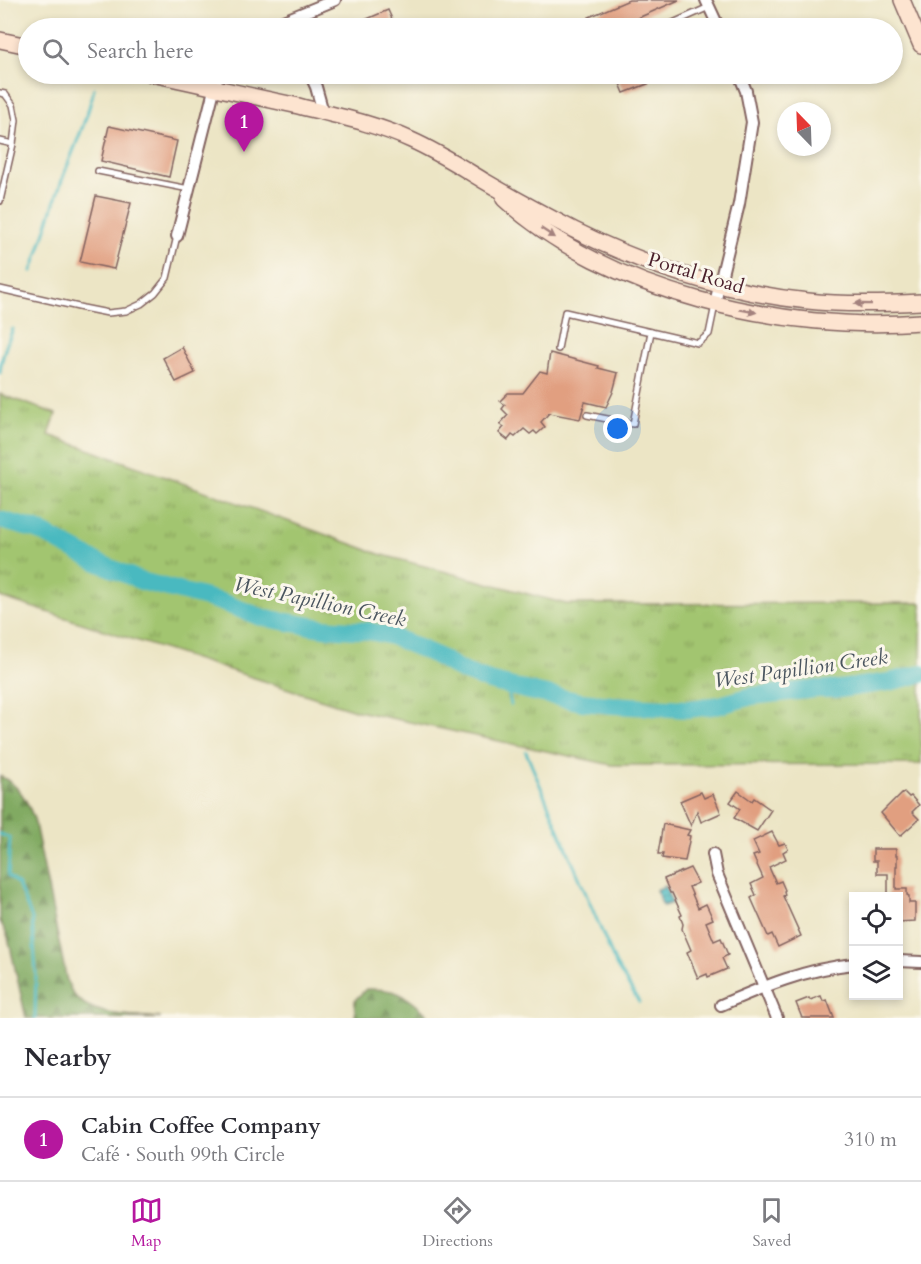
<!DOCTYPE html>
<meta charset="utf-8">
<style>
body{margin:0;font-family:Cardo,serif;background:#f2f2f3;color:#2b2b33}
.controls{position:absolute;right:18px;bottom:18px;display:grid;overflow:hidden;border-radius:0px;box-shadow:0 3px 9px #0003}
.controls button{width:54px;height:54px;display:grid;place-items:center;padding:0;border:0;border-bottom:2px solid #e1e1e2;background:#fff;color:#2b2b33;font:30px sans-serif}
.compass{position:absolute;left:777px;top:102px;width:54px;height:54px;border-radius:50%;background:#fff;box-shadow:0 3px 9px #0003;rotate:337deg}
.you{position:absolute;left:618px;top:429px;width:21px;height:21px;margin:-15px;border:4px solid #fff;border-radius:50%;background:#1a73e8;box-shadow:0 0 0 9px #1a73e833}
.badge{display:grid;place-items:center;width:39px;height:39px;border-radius:50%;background:#b5179e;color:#fff;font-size:20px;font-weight:700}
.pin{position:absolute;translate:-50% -50px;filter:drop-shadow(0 2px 3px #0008)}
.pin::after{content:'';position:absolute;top:32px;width:21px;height:18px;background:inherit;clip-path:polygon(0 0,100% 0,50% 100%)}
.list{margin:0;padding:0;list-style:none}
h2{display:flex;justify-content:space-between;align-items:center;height:78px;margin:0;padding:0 24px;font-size:26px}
h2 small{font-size:20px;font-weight:400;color:#7c7c81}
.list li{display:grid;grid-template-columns:39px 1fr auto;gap:18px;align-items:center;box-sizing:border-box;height:84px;padding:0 24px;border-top:2px solid #e1e1e2}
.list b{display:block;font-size:22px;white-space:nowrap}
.list p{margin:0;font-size:20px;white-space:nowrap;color:#7c7c81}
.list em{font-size:20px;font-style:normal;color:#7c7c81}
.icon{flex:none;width:33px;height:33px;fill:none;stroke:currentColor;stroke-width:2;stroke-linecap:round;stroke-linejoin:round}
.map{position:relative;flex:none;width:921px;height:1018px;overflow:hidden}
.search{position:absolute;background:#fff;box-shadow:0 3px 9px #0003;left:18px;right:18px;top:18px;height:66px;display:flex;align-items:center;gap:15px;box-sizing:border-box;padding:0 21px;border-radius:33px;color:#7c7c81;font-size:22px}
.sheet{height:162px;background:#fff}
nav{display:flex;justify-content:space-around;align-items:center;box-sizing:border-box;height:84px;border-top:2px solid #e1e1e2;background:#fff;font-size:16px;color:#7c7c81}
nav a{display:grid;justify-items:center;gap:3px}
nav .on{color:#b5179e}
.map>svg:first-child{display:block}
</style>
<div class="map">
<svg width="921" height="1018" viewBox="0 0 921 1018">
<defs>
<pattern id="grass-tufts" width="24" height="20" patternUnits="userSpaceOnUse" patternTransform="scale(1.5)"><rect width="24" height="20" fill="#a2c56f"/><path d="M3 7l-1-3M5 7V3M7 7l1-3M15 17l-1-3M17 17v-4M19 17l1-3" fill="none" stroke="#869f5b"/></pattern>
<pattern id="forest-firs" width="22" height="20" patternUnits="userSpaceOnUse" patternTransform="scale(1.5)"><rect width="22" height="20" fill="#81aa62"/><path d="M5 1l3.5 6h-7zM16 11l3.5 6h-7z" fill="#6c8a51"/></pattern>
<pattern id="water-rules" width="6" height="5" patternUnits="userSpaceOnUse" patternTransform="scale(1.5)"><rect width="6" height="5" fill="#4ab9c0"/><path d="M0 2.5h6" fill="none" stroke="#40969c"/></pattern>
</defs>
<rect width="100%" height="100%" fill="#fbf7ec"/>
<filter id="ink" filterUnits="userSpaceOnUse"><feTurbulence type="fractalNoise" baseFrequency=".0167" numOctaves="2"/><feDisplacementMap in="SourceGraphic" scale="12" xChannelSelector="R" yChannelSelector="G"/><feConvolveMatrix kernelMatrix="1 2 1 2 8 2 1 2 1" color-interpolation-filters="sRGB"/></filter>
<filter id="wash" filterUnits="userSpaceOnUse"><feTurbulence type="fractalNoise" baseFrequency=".008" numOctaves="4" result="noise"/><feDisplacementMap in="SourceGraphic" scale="24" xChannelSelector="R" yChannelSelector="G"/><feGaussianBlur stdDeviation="1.35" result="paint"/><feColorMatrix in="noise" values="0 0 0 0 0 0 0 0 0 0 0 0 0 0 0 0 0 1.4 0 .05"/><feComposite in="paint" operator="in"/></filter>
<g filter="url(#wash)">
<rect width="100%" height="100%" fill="#ece5c5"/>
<!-- grass -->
<polygon fill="url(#grass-tufts)" stroke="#76724d" stroke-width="1.5" points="0,394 56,414 49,435 379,554 566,604 921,603 921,764 612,765 358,711 0,597"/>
<!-- forest -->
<g fill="url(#forest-firs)" stroke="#666446" stroke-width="1.5">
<path d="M0 776C19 785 27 800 34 819L67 981C69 985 71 990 73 994 92 1018 132 1015 161 1018H26L8 937 0 921Z"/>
<path d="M366 989C375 989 383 989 391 991 406 994 420 1008 431 1018H355V1000Z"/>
</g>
<!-- water -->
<polygon fill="url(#water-rules)" stroke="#4a6c76" stroke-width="1.5" points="665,886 672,903 663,906 656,890"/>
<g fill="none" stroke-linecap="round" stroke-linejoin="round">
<!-- stream -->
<g stroke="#4ab9c0" stroke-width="3">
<path d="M32 271C42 243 50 214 60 186 71 153 87 123 94 88"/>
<path d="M0 373C1 357 6 344 13 329"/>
<polyline points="507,686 511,705"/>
<polyline points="526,752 616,965 639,1002"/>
<polyline points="0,834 10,838 8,876 18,885 32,918 36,972 35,1018"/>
</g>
<!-- river -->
<polyline stroke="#4ab9c0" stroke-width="18" points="0,520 37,530 97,562 141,581 218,601 261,617 287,622 323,628 369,631 391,636 435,655 462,671 489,681 538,693 582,702 612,705 688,709 720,705 752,696 817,689 840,689 889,682 921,674"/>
</g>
<g id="blocks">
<!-- building -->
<g fill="#e19f80">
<polygon points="629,0 679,0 638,18 640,24 628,28 595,28 589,17"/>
<polygon points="388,10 396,28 346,28"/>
<polygon points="616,74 645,74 650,83 624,93"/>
<polygon points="109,126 177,141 169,177 101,161"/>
<polygon points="96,196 131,203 114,269 80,262"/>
<polygon points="182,347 195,373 176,382 163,358"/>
<polygon points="550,353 599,366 598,368 618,373 613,392 606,407 585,402 580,419 549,413 541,422 545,427 537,434 534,431 530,434 524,429 515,437 512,435 508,440 499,433 504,427 500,424 508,415 502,409 505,405 500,401 508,393 523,393 540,371 547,373"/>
<polygon points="738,791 752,801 754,798 771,810 757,831 734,818 740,809 730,802"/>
<polygon points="701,792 704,798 713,794 721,813 701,822 697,811 691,826 680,801"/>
<polygon points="904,792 909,797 911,796 919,805 912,812 919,819 900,836 881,813 895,799 896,800"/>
<polygon points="663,824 690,830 687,835 690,836 685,861 662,858 663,854 658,854"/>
<polygon points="772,832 779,845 785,843 788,849 783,852 786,859 769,867 776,883 781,881 785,890 784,891 785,895 783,896 801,936 778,947 772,934 768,936 751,898 756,895 751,884 763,878 753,856 759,854 753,841"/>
<polygon points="873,849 896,849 896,856 897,856 897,866 896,866 896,889 907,889 907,895 909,896 909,903 915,903 915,921 898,922 898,897 888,897 888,874 877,874 877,861 873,861"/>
<polygon points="690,868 698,883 689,887 698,908 706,904 713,919 706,922 714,941 721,938 728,955 722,958 727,969 708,977 707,974 698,978 687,952 691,950 682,929 683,924 680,916 682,915 672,893 670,893 664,879"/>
<polygon points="821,996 823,1001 827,1000 834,1018 802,1018 796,1003 809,998 810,1000"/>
</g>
</g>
</g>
<g filter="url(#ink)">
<use href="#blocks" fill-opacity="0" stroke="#836461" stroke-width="1.5"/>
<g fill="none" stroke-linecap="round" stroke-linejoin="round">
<!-- lane casing -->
<g stroke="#836461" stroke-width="8">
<g id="lane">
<polyline points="662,28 709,7"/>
<polyline points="0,93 5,94 13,105 16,120 13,144 0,201"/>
<polyline points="0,141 13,144"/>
<polyline points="98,171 189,189"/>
<polyline points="0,289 83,308 108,313 126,311 141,304 155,293 167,278 177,236"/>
<polyline points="558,349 565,312 698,343 709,334 715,305"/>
<polyline points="587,415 633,424 651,332"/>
</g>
</g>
<!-- street casing -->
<g stroke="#836461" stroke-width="14">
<g id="street">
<polyline points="706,0 719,28"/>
<polyline points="266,28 335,0"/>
<polyline points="310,74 316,87 323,112"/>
<polyline points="177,236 218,74"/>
<polyline points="715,303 739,204 752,122 746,91 739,74"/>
<polyline points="713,854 717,874 777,1018"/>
<polyline points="898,961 921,962"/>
<path d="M721 1005C765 986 805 969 854 964"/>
</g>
</g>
<!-- secondary casing -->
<g stroke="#836461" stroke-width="18">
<g id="secondary">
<polyline points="902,0 921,45"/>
<polyline points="0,40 28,46"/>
<path d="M152 74C199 84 246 95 294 105 333 115 374 123 411 140 438 152 461 167 486 182 515 199 545 215 574 230 647 266 726 293 808 301 845 305 883 304 921 302"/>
<path d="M504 199C606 293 785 333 921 322"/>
</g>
</g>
<!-- lane -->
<use href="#lane" stroke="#fff" stroke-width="5"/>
<!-- street -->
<use href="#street" stroke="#fff" stroke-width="10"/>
<!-- secondary -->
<use href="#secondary" stroke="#fde4d0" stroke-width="15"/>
</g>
<!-- one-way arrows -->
<defs><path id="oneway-solid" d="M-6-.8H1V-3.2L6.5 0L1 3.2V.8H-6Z" transform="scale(1.5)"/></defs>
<g fill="#a4827e">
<use href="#oneway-solid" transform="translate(548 233) rotate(33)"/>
<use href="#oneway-solid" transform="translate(863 304) rotate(-179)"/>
<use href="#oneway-solid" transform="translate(748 311) rotate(11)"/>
</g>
</g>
<g text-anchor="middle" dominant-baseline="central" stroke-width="6" stroke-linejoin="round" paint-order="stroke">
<!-- street labels -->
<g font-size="20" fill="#4a1f2b" stroke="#fbf7ec">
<text transform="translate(696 273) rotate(17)">Portal Road</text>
</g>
<!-- water labels -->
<g font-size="21" font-style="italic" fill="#4a555f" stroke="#fbf7ec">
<text transform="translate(320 602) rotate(12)">West Papillion Creek</text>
<text transform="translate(801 669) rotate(-8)">West Papillion Creek</text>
</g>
</g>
</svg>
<div class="controls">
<button><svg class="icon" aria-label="locate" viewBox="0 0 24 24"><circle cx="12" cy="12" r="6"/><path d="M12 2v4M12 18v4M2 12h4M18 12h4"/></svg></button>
<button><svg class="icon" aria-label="layers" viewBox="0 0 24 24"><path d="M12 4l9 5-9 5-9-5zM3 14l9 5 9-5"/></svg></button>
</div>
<svg class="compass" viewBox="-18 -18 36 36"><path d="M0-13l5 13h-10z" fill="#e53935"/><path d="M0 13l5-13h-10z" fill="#7c7c81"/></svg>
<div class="you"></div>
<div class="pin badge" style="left:244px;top:152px">1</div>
<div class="search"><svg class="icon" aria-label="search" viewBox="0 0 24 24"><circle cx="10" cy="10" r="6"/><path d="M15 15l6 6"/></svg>Search here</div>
</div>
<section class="sheet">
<h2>Nearby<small></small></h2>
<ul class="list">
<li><span class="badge">1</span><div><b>Cabin Coffee Company</b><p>Café · South 99th Circle</p></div><em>310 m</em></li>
</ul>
</section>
<nav>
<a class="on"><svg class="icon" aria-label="map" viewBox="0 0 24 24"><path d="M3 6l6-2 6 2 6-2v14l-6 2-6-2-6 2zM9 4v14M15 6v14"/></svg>Map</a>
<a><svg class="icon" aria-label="directions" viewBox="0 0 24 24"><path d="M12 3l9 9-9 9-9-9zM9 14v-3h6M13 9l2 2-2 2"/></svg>Directions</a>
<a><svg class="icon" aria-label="saved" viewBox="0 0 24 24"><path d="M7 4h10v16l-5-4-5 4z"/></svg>Saved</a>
</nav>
